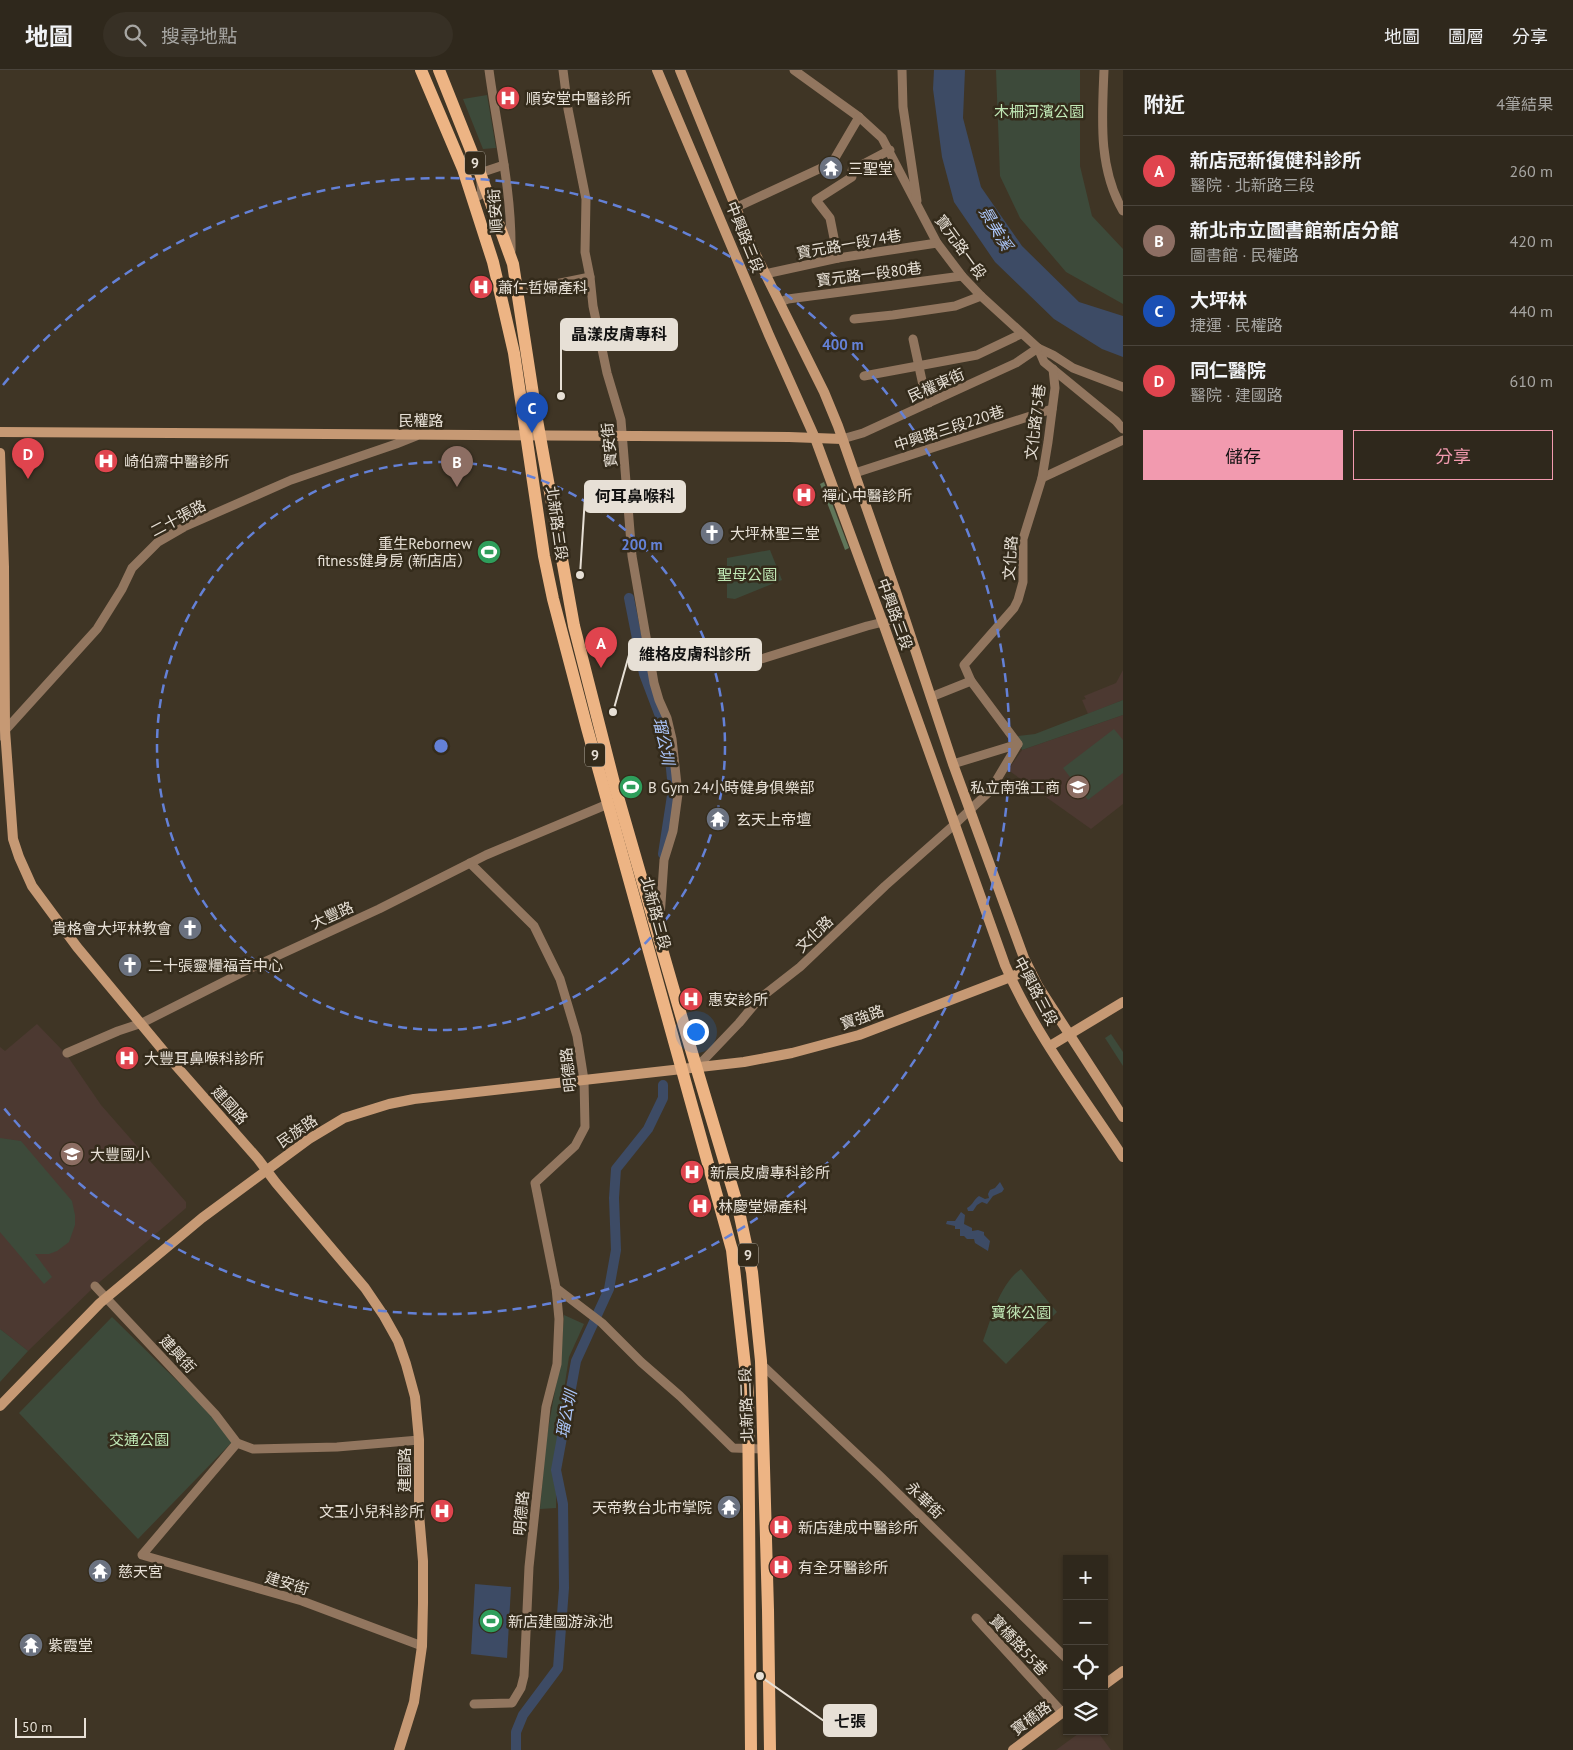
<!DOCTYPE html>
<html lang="zh-TW">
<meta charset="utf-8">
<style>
body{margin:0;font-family:"PT Sans","Noto Sans TC",sans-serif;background:#373025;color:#f1f3f6}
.controls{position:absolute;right:15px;bottom:15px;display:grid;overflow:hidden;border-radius:0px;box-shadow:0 1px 4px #0004}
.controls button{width:45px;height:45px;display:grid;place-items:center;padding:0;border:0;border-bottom:1px solid #4a443b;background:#2f281c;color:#f1f3f6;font:25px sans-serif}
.scale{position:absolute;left:15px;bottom:12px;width:71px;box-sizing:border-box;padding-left:5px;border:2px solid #e7e0d6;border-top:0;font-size:14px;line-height:18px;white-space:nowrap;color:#e7e0d6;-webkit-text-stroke:4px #342b1b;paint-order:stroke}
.you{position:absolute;left:695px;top:961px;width:18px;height:18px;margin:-12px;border:4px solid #fff;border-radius:50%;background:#1a73e8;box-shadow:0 0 0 8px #1a73e833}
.badge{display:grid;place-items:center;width:32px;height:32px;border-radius:50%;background:#f29aaf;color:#fff;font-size:16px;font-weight:700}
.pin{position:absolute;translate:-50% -41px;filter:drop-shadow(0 1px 2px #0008)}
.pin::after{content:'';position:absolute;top:26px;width:18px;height:15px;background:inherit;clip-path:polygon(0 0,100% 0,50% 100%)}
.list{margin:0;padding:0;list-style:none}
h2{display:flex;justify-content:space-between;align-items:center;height:65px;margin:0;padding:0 20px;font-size:21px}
h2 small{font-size:16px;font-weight:400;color:#a7a6a3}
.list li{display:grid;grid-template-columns:32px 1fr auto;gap:15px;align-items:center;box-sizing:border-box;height:70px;padding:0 20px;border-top:1px solid #4a443b}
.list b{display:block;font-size:19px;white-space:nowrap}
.list p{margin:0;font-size:16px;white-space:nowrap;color:#a7a6a3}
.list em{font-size:16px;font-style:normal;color:#a7a6a3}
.actions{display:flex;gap:10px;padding:15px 20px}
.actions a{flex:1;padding:11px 0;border:1px solid #f29aaf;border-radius:0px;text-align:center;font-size:18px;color:#f29aaf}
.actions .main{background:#f29aaf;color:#111}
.icon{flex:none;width:28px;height:28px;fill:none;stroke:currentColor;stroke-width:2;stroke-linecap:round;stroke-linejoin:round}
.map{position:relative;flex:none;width:1123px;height:1680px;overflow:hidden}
header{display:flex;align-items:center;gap:30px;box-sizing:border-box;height:70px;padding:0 25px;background:#2f281c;border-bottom:1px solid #4a443b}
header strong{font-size:24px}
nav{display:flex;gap:28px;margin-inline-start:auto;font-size:18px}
.search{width:350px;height:45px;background:#373025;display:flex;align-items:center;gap:12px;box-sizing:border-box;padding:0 18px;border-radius:28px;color:#a7a6a3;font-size:19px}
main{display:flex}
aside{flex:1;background:#2f281c}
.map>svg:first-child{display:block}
</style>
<header>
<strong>地圖</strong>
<div class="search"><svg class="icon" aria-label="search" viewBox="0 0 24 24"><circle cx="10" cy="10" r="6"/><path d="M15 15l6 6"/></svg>搜尋地點</div>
<nav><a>地圖</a><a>圖層</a><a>分享</a></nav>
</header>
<main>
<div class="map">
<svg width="1123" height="1680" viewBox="0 0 1123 1680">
<rect width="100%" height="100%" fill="#3f3525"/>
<!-- education -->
<g fill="#4c3931">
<polygon points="1123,600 1123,630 1088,644 1082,630 1086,629 1084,626 1116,613"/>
<polygon points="1123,645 1123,734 1091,759 1008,700 1022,680"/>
<polygon points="37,954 66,984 101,1035 186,1132 186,1138 95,1216 28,1281 0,1259 0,977 5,981"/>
<polygon points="1082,1661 1097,1661 1111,1680 1056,1680"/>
</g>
<!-- green -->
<g fill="#3d4a3a">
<polygon points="996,0 1080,0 1080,96 1092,146 1123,179 1123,234 1066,202 1020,148 1000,106"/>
<polygon points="487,25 496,78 483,79 463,29"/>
<polygon points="770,480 782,510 735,529 727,528 727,488"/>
<polygon points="1123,630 1123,645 1022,680 1018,666 1035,664"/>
<polygon points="1114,659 1123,670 1123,703 1088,730 1063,698"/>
<polygon points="1111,964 1123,982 1123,996 1105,968"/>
<polygon points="0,1068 21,1071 72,1131 75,1145 75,1155 69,1172 57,1181 49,1184 35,1184 52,1207 44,1214 0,1162"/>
<path d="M1021 1199 1057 1242 1006 1294 983 1271C992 1247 999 1215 1021 1199Z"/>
<polygon points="564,1245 584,1254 569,1287 565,1313 556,1381 556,1438 540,1439 546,1371 561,1287"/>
<polygon points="112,1247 219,1352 233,1371 138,1469 19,1343"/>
<polygon points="0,1259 28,1281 0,1312"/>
</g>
<!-- forest -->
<polygon fill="#60765a" points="824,412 849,478 845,480 820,414"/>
<!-- water -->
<g fill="#3d4b65">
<polygon points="934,0 965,0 963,48 981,117 1022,176 1079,232 1123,246 1123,287 1102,279 1054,249 995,192 954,132 942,87 933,19"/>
<path d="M1000 1112 1004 1119 1002 1122 993 1126 987 1134 982 1132 977 1135 973 1141H968L967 1138C973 1135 974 1129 979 1126L985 1129 989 1128 988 1124 990 1120 995 1118Z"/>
<polygon points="961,1142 965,1145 964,1154 972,1158 972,1161 978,1160 984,1162 984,1165 990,1171 988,1181 975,1173 974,1169 967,1169 964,1166 960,1166 960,1159 955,1159 955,1156 946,1154 947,1151 955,1151"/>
<polygon points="475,1514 511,1517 507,1588 471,1584"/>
</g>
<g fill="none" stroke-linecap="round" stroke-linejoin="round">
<!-- canal -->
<g stroke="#3d4b65" stroke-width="10">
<polyline points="629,528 644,604 666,662 670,689 673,719 663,784"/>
<polyline points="516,1680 516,1662 523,1645 558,1598 564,1518 563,1434 556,1400 576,1291 609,1219 616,1180 614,1128 616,1099 648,1059 663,1028 663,1015"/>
</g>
<!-- street -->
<g stroke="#92765f" stroke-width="9">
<path d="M489 0C497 60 512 120 511 181"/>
<polyline points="563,0 568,39 586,129 585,182 590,207 593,236 607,303 621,350 632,486 654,613 659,630 667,648 672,669 678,724 673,761 664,790 659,862"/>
<polyline points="794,0 859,47 882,68 937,173 962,206 981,226 1038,278 1044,292 1116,351 1123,359"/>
<polyline points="902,0 903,37 917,131"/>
<path d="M1104 0C1102 48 1098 98 1123 141"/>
<polyline points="474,128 482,124 480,103 504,95"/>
<polyline points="735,138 832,93 859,47"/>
<polyline points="838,188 830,148 816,130 852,107 852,100 890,80"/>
<polyline points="765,204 838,188 937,173"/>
<polyline points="531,219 590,207"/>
<polyline points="780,232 788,229 962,206"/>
<polyline points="854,249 893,245 955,236 981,226"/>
<polyline points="913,269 926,329 929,333"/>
<polyline points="1038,278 1053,285 1073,298 1123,317"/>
<polyline points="864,306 977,285 1021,264"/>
<polyline points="842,369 863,363 1016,293 1038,278"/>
<polyline points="855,403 1052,339"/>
<polyline points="1042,408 1123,370"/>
<polyline points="742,595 867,556 904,547"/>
<polyline points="971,611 1018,674"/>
<polyline points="931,627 971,611 964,595 1014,538 1018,530 1023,512 1023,469 1042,408 1048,372 1055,318 1053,299"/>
<polyline points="0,666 97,559 122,519 132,498 158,472 184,457 291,410 396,374 416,366"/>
<polyline points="470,793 534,856 560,909 577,966 584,1010 585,1057 575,1076 535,1113 556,1218 559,1249 557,1294 546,1337 529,1497 524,1606 521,1618 512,1633 474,1634"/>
<polyline points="67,983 118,961 142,953 251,898 379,839 486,785 608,734"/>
<polyline points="697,997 739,953 759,929 800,897 885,816 955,754 990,721 1018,674 953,694"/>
<polyline points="95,1216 215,1344 237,1373 253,1379 337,1377 419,1370"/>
<polyline points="556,1218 602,1253 641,1292 680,1326 733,1378 763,1379"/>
<polyline points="761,1294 880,1406 1067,1589"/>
<polyline points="237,1373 142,1485 302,1531 422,1576"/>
<polyline points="976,1548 1062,1642"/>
</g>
<!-- secondary -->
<g stroke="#c69974" stroke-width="10">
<path d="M657 0 769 265 815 368 883 553 1005 895C1035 964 1082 1025 1123 1087"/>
<polyline points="680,0 751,175 824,322 838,356 897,525 953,694 1024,888 1038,916 1123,1047"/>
<polyline points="0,362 789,367 842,369"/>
<polyline points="0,383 4,497 5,660 13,769 19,787 32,816 77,877 171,990 258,1089 276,1113 365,1218 384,1246 398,1271 406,1294 415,1327 419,1370 419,1444 423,1491 423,1533 422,1576 414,1632 399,1680"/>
<polyline points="1050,976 1123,932"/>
<polyline points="0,1336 100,1233 202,1148 309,1069 344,1048 389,1034 414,1029 682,999 744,992 792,983 859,965 1029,900"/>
<polyline points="1104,1615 1123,1601"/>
<polyline points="1013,1680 1067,1639"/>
</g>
<!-- primary -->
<g stroke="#edb484" stroke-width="12">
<polyline points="421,0 463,99 493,192 514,283 544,486 553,529 587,658 732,1180 748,1323 751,1680"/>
<polyline points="439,0 480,103 513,194 536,344 574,556 614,713 687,966 738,1137 752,1202 761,1291 768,1540 770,1680"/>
</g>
</g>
<!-- distance rings -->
<g fill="none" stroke="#6481d7" stroke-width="2.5" stroke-dasharray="9 6">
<circle cx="441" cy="676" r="284"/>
<path d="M3 315A568 568 0 1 1 3 1037"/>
</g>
<!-- icons -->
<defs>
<g id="hospital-disc" transform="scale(1.25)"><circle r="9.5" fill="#e0444e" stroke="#342b1b"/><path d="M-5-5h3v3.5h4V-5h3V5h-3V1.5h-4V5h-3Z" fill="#fff"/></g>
<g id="temple-disc" transform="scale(1.25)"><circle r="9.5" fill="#6b7280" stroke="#342b1b"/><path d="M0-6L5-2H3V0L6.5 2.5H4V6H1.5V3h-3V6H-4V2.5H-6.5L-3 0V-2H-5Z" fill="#fff"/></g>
<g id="church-disc" transform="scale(1.25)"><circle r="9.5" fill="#6b7280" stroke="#342b1b"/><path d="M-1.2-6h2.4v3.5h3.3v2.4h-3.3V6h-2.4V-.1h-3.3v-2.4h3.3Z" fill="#fff"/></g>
<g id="stadium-disc" transform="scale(1.25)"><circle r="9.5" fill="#2e9e5b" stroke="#342b1b"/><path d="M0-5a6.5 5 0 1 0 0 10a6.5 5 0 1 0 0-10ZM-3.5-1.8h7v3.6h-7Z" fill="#fff"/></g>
<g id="school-disc" transform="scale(1.25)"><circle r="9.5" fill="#8d6e63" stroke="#342b1b"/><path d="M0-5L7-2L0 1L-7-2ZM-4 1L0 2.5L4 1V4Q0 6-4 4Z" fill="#fff"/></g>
</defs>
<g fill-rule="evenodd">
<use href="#hospital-disc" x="508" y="28"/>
<use href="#temple-disc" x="831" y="98"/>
<use href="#hospital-disc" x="481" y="217"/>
<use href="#hospital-disc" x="106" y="391"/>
<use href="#hospital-disc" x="804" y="425"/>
<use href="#church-disc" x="712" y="463"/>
<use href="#stadium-disc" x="489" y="482"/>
<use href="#stadium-disc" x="631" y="717"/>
<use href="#school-disc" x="1078" y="717"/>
<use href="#temple-disc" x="718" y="749"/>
<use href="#church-disc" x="190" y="858"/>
<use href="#church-disc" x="130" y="895"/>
<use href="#hospital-disc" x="691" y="929"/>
<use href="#hospital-disc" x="127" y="988"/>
<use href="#school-disc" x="72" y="1084"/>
<use href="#hospital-disc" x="692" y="1102"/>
<use href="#hospital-disc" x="700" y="1136"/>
<use href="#temple-disc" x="729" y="1437"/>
<use href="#hospital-disc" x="442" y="1441"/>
<use href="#hospital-disc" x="781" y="1457"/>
<use href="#hospital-disc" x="781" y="1497"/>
<use href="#temple-disc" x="100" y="1501"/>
<use href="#stadium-disc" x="491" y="1551"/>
<use href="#temple-disc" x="31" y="1575"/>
</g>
<g text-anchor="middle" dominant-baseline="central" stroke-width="5" stroke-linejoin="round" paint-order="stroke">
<!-- shield labels -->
<g fill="#342b1b" stroke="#b1aa9e" stroke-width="1">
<rect x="465" y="81.5" width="20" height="23" rx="4"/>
<rect x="585" y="673.5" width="20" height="23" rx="4"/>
<rect x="738" y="1173.5" width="20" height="23" rx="4"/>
</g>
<g font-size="14" font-weight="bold" fill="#e7e0d6">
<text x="475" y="93">9</text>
<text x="595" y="685">9</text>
<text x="748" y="1185">9</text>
</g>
<!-- poi labels -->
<g font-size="15" fill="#e7e0d6" stroke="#342b1b" text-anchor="start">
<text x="526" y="28">順安堂中醫診所</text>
<text x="848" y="98">三聖堂</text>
<text x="498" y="217">蕭仁哲婦產科</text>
<text x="124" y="391">崎伯齋中醫診所</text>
<text x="822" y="425">禪心中醫診所</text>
<text x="730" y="463">大坪林聖三堂</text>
<text x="472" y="473" text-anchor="end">重生Rebornew<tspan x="472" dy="17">fitness健身房 (新店店）</tspan></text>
<text x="648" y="717">B Gym 24小時健身俱樂部</text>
<text x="1060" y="717" text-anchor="end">私立南強工商</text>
<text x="736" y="749">玄天上帝壇</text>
<text x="172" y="858" text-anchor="end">貴格會大坪林教會</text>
<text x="148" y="895">二十張靈糧福音中心</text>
<text x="708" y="929">惠安診所</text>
<text x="144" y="988">大豐耳鼻喉科診所</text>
<text x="90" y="1084">大豐國小</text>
<text x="710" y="1102">新晨皮膚專科診所</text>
<text x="718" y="1136">林慶堂婦產科</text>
<text x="712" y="1437" text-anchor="end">天帝教台北市掌院</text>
<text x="424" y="1441" text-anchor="end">文玉小兒科診所</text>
<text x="798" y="1457">新店建成中醫診所</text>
<text x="798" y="1497">有全牙醫診所</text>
<text x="118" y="1501">慈天宮</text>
<text x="508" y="1551">新店建國游泳池</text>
<text x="48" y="1575">紫霞堂</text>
</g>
<!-- park labels -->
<g font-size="15" fill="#c1e8b6" stroke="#342b1b">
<text x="1039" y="41">木柵河濱公園</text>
<text x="747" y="504">聖母公園</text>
<text x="1021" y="1242">寶徠公園</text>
<text x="139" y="1369">交通公園</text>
</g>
<!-- street labels -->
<g font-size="15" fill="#e7e0d6" stroke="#342b1b">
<text transform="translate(495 141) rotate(-94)">順安街</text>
<text transform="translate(745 167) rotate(68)">中興路三段</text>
<text transform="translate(849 174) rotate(-10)">寶元路一段74巷</text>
<text transform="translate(961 177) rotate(54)">寶元路一段</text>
<text transform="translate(869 204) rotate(-7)">寶元路一段80巷</text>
<text transform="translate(936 315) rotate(-24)">民權東街</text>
<text x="421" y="350">民權路</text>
<text transform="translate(1035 352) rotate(-83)">文化路75巷</text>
<text transform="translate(949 358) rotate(-18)">中興路三段220巷</text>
<text transform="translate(609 375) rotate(-96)">寶安街</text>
<text transform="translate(178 448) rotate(-28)">二十張路</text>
<text transform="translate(557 453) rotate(82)">北新路三段</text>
<text transform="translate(1010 488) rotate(-86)">文化路</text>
<text transform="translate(895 544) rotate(70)">中興路三段</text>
<text transform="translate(656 843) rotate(75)">北新路三段</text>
<text transform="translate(332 845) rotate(-24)">大豐路</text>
<text transform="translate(814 864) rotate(-44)">文化路</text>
<text transform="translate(1036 921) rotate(62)">中興路三段</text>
<text transform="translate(862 947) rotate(-19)">寶強路</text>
<text transform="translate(568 1000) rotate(-96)">明德路</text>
<text transform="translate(230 1035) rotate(48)">建國路</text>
<text transform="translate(297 1061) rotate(-34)">民族路</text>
<text transform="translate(178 1284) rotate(47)">建興街</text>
<text transform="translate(746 1335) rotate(-92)">北新路二段</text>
<text transform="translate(404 1400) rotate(-90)">建國路</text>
<text transform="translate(925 1430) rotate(44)">永華街</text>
<text transform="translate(521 1443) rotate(-85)">明德路</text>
<text transform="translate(287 1513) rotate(17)">建安街</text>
<text transform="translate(1019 1575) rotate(47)">寶橋路55巷</text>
<text transform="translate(1031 1648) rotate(-37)">寶橋路</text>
</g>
<!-- water labels -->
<g font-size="16" font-style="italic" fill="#abc5f9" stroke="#342b1b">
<text transform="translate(996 158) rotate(59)">景美溪</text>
<text transform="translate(664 671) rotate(78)">瑠公圳</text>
<text transform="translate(566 1344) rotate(-79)">瑠公圳</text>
</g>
</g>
<circle cx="441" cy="676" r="8" fill="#6481d7" stroke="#342b1b" stroke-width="2.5"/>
<g font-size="15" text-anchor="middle" font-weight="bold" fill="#6481d7" stroke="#342b1b" stroke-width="5" stroke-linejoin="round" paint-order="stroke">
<text x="843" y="280">400 m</text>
<text x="642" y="480">200 m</text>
</g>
<!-- callouts -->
<path fill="none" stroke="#e7e0d6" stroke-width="2" d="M561 326L561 264M580 505L585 427M613 642L629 585M760 1606L824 1651"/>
<g fill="#e7e0d6" stroke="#342b1b" stroke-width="2">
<circle cx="561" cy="326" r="5"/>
<circle cx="580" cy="505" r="5"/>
<circle cx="613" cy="642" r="5"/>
<circle cx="760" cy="1606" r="5"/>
</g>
<g fill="#e7e0d6" stroke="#e7e0d6" stroke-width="2">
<rect x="561" y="249" width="116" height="31" rx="5"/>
<rect x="585" y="411" width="100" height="31" rx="5"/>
<rect x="629" y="569" width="132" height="31" rx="5"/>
<rect x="824" y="1635" width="52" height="31" rx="5"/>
</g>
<g font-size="16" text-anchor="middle" font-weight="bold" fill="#111">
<text x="619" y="270">晶漾皮膚專科</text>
<text x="635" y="432">何耳鼻喉科</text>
<text x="695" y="590">維格皮膚科診所</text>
<text x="850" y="1657">七張</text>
</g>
</svg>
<div class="controls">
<button>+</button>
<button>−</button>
<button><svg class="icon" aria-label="locate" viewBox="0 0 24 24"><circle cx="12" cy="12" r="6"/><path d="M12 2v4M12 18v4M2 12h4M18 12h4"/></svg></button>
<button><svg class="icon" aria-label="layers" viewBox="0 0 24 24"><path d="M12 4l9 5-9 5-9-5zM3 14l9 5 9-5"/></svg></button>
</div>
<div class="scale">50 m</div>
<div class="you"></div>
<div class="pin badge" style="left:601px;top:598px;background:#e0444e">A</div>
<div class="pin badge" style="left:457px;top:417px;background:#8d6e63">B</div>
<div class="pin badge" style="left:532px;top:363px;background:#1a4fb4">C</div>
<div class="pin badge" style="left:28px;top:409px;background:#e0444e">D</div>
</div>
<aside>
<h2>附近<small>4筆結果</small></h2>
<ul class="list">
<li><span class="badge" style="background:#e0444e">A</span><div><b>新店冠新復健科診所</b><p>醫院 · 北新路三段</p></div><em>260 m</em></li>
<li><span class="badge" style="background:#8d6e63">B</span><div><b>新北市立圖書館新店分館</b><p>圖書館 · 民權路</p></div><em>420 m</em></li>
<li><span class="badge" style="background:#1a4fb4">C</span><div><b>大坪林</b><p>捷運 · 民權路</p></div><em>440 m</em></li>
<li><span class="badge" style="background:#e0444e">D</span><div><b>同仁醫院</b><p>醫院 · 建國路</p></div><em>610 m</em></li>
</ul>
<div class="actions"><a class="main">儲存</a><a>分享</a></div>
</aside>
</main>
